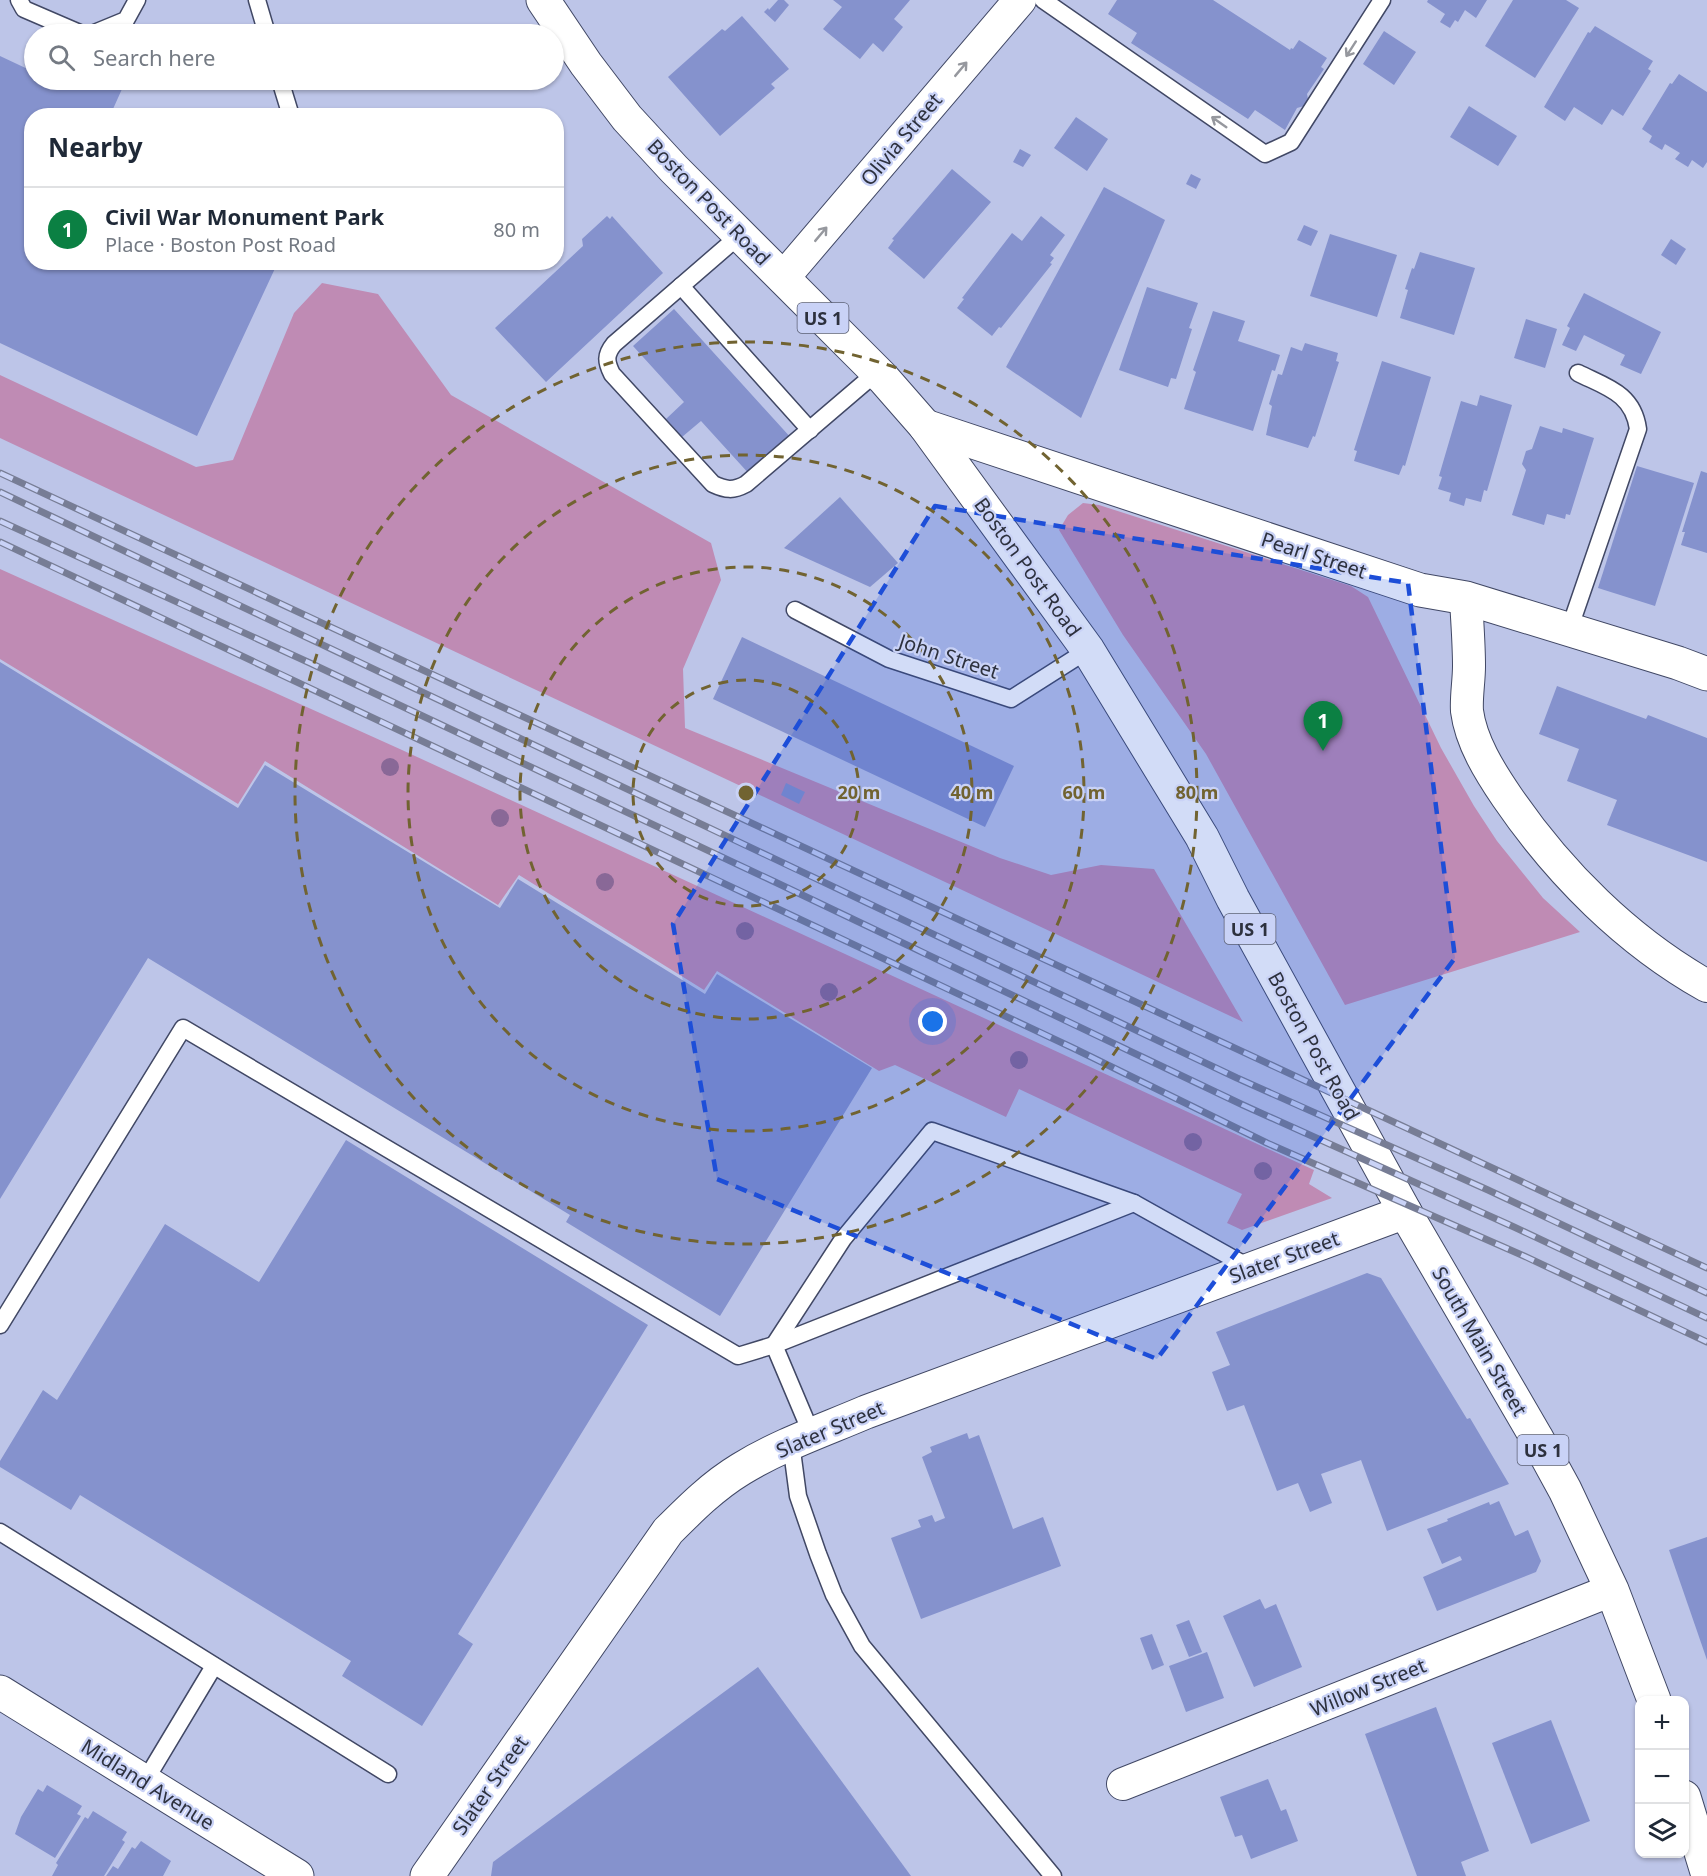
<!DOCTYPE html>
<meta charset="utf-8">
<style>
body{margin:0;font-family:"Noto Sans",sans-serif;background:#f6f6f7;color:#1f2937}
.controls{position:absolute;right:18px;bottom:18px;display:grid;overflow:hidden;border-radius:12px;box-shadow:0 2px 4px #0004}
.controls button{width:54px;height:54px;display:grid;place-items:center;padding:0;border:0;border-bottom:2px solid #e0e1e3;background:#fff;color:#1f2937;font:30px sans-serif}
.you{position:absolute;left:933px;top:1022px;width:21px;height:21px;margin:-15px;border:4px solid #fff;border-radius:50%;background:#1a73e8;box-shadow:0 0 0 9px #1a73e833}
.badge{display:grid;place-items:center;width:39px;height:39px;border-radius:50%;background:#0b8043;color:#fff;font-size:20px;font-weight:700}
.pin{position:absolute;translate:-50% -50px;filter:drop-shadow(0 2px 3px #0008)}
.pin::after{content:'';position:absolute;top:32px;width:21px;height:18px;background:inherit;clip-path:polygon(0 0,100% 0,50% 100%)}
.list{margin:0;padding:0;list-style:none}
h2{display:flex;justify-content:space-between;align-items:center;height:78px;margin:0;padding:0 24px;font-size:26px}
h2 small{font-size:20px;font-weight:400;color:#747a83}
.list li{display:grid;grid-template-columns:39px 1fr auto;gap:18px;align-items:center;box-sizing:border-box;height:84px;padding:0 24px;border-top:2px solid #e0e1e3}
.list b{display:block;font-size:22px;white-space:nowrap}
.list p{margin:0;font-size:20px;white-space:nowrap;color:#747a83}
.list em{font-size:20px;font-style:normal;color:#747a83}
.icon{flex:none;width:33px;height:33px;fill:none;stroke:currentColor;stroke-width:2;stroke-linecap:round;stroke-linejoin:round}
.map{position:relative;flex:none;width:1707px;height:1876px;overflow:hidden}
.search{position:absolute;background:#fff;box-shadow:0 2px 4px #0004;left:24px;top:24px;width:540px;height:66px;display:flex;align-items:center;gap:15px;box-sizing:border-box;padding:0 21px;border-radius:33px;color:#747a83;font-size:22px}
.panel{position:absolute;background:#fff;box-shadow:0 2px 4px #0004;left:24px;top:108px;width:540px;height:162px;border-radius:24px}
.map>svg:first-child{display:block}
</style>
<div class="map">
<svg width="1707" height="1876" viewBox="0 0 1707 1876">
<rect width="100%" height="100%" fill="#bdc5e8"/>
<!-- green -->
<g fill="#bf8bb4">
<polygon points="322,283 378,294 451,395 711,543 721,580 683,669 685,728 1000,858 1051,875 1101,865 1154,869 1243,1022 0,438 0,375 196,467 233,460 294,313"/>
<polygon points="1083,503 1099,505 1351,586 1368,597 1441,748 1474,806 1497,841 1543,898 1580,932 1345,1005 1206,754 1123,635 1059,530 1068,515"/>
<polygon points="0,569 402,750 1314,1170 1309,1184 1332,1198 1242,1230 1227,1223 1242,1194 1019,1089 1006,1117 895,1065 879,1071 717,971 704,990 519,875 498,905 265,761 238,804 0,659"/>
</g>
<!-- building -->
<g fill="#8592cd">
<polygon points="778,0 784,0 789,5 775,22 764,12 768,8 769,10"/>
<polygon points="833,0 910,0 894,19 903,27 883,52 873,43 860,59 823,29 842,7"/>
<polygon points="1117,0 1213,0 1290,50 1291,48 1293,49 1299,40 1327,58 1321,67 1324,69 1307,94 1308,99 1304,106 1297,108 1285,130 1255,110 1248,119 1131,43 1137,33 1108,14"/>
<polygon points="1428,0 1487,0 1476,18 1465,10 1458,22 1455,20 1450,28 1440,22 1445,14 1427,2"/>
<polygon points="1513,0 1566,0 1579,8 1535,78 1485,46"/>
<polygon points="742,16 789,69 771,84 775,88 720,136 668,77 722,29 725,31"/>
<polygon points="1595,26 1653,61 1648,69 1651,71 1623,116 1612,109 1602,125 1574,107 1565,121 1544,107 1588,32 1590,33"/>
<polygon points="1384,31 1416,52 1394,85 1363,64"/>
<polygon points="0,56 34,72 34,80 50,80 73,90 78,80 110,80 108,83 122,89 113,109 127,116 32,116 32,262 278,262 197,436 0,343"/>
<polygon points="1679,74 1707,92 1707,162 1703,168 1692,160 1688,167 1675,159 1680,153 1665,144 1662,150 1649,142 1652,136 1642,129 1670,83 1672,84"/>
<polygon points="1469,106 1517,136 1498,166 1450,137"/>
<polygon points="1076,117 1108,139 1087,171 1054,148"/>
<polygon points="1020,149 1031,155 1023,167 1013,162"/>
<polygon points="952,169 991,202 924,279 888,248 894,240 892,239"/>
<polygon points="1191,174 1201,179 1196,189 1186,184"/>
<polygon points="1104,187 1165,220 1081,418 1006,367"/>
<polygon points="607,216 610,219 612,216 663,273 546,382 495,328 583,246 582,239"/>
<polygon points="1041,216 1065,235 1050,255 1054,258 1050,263 1052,264 1001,328 999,327 992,336 957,308 964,299 962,298 1012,233 1022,241"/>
<polygon points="1304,225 1318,231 1311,246 1297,240"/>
<polygon points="1330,234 1397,255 1377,317 1310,296"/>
<polygon points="1671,239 1686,249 1676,265 1661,255"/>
<polygon points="1420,252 1475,268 1454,335 1400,318 1408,290 1405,289 1412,268 1414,269"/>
<polygon points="1147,287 1198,303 1189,328 1192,329 1176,379 1171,378 1168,387 1119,370"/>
<polygon points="1584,293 1661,332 1641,374 1620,365 1625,355 1584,335 1576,351 1562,345 1570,328 1567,326"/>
<polygon points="674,309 792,439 751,476 701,421 682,437 666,419 684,402 633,346"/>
<polygon points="1213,311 1245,321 1238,341 1280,355 1275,371 1272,370 1253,431 1184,409 1196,372 1193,370"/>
<polygon points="1526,319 1557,329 1545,368 1514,358"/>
<polygon points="1305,343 1338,353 1336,361 1339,362 1315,437 1313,436 1308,448 1266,435 1272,406 1269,404 1278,374 1282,375 1291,347 1302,351"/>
<polygon points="1382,361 1431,377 1405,466 1403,465 1399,475 1354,461 1357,451 1354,450"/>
<polygon points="1480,395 1512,405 1487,491 1484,490 1481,502 1466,498 1464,506 1449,501 1451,493 1438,489 1442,477 1439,476 1461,401 1477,406"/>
<polygon points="1540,426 1562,433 1563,428 1594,438 1570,515 1566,514 1565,519 1547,514 1544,525 1512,515 1526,470 1522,464 1526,451 1532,449"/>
<polygon points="1637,466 1694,483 1655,606 1598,588"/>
<polygon points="1701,471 1707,473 1707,553 1681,545 1685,532 1682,532"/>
<polygon points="840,497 898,563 870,587 784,548"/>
<polygon points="742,637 1014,766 985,827 713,699"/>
<polygon points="0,662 238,808 265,765 500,908 518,879 705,994 717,974 872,1068 720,1316 566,1222 570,1215 148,958 0,1199"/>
<polygon points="1557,686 1646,719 1648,715 1707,738 1707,862 1607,825 1617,800 1567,781 1579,749 1539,734"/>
<polygon points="786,783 805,792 799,804 781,795"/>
<polygon points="346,1140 648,1325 458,1634 473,1644 422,1726 342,1676 351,1661 80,1495 71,1510 0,1467 0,1461 43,1390 57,1400 165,1224 259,1282"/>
<polygon points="1367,1273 1381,1278 1467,1419 1470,1418 1509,1484 1387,1531 1361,1460 1321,1474 1332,1503 1310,1512 1298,1483 1277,1491 1244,1405 1227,1411 1212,1372 1230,1365 1216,1332"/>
<polygon points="967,1433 969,1439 979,1435 1013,1529 1043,1517 1061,1566 921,1619 891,1538 921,1527 918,1520 932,1515 935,1522 945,1518 922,1457 932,1452 930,1447"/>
<polygon points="1499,1501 1515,1536 1528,1530 1541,1561 1536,1572 1437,1611 1423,1577 1462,1560 1460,1556 1442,1564 1427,1529 1448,1521 1447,1519 1489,1502 1490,1505"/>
<polygon points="1707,1537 1707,1660 1669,1550"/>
<polygon points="1260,1599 1265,1609 1276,1604 1302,1667 1254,1687 1223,1616"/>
<polygon points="1189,1620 1202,1652 1189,1657 1176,1625"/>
<polygon points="1152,1634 1164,1665 1152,1670 1140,1638"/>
<polygon points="1207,1652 1224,1698 1186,1712 1169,1666"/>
<polygon points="758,1667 911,1876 491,1876 493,1862"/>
<polygon points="1436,1707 1489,1851 1461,1862 1466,1876 1417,1876 1365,1734"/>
<polygon points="1551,1720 1590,1821 1531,1844 1492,1743"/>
<polygon points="1268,1779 1281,1811 1286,1809 1298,1841 1251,1859 1242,1835 1235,1837 1220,1797"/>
<polygon points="47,1785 82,1806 77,1814 81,1816 55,1858 15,1834 21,1817 38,1789 43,1792"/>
<polygon points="93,1811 127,1832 122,1840 125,1842 104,1876 52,1876 58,1865 56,1863 85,1817 88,1819"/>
<polygon points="141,1841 171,1861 163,1876 106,1876 113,1866 118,1869 132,1847 135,1849"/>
</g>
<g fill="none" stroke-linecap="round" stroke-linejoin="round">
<!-- lane casing -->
<g stroke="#414865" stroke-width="19">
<g id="lane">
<polyline points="19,0 24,9 82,34"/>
<polyline points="257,0 267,34"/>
<polyline points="1043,0 1265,154 1291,142 1382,0"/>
<polyline points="92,34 126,20 137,0"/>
<polyline points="280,80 291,116"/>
<path d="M740 235 614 344C605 355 606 362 612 374L713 484C726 490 733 491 746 484L877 372"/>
<polyline points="681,286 810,430"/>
<polyline points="795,610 889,659 1011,699 1088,650"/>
<path d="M1569 630 1638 429C1633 393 1606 387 1578 373"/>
<polyline points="0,1325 183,1028 738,1356 774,1345 1134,1203"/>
<polyline points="812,1435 774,1345 843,1239 932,1131 1134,1203 1252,1269"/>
<polyline points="791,1443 798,1496 818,1554 834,1595 862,1646 1053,1876"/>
<polyline points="0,1532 388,1774"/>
<polyline points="145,1781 214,1666"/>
</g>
</g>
<!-- street casing -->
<g stroke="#414865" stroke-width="34">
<g id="street">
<polyline points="783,278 1020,0"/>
<path d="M1466 598C1467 620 1469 643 1469 666 1469 681 1466 697 1467 711 1471 742 1490 772 1507 797 1559 873 1627 941 1707 986"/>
<polyline points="1123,1784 1612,1590"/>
</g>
</g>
<!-- secondary casing -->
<g stroke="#414865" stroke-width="35">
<g id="secondary">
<polyline points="925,426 1420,590 1466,598 1678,663 1707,674"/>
<polyline points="0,1692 297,1876"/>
<path d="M427 1876 668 1531C691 1508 713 1486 741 1469 780 1445 824 1430 866 1412L1405 1212"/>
</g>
</g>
<!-- primary casing -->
<g stroke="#414865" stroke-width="35">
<g id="primary">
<polyline points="543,0 586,64 627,118 674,169 883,378 925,426 1088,650 1202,837 1233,899 1405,1212 1536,1437 1565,1490 1612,1590 1654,1700"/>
<polyline points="1684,1797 1707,1872"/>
</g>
</g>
<!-- lane -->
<use href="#lane" stroke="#fff" stroke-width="16"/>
<!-- street -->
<use href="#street" stroke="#fff" stroke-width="32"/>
<!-- secondary -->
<use href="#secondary" stroke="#fff" stroke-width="33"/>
<!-- primary -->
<use href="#primary" stroke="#fff" stroke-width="33"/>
<!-- rail casing -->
<g stroke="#777d95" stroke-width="7">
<g id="rail">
<polyline points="0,473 1707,1268"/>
<polyline points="0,492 1237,1078 1488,1190 1707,1293"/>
<polyline points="0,521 310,663 775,882 1243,1105 1514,1227 1707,1318"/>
<polyline points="0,542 1073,1048 1267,1143 1524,1256 1707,1342"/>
</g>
</g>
<!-- rail -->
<use href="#rail" stroke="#c9d2f6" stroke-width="4.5" stroke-dasharray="14" stroke-linecap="butt"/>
</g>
<!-- trees -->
<g fill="#896897">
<circle cx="390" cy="767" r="9"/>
<circle cx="500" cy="818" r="9"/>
<circle cx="605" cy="882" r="9"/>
<circle cx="745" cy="931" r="9"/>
<circle cx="829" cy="992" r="9"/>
<circle cx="1019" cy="1060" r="9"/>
<circle cx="1193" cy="1142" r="9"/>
<circle cx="1263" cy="1171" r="9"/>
</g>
<!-- one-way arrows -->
<defs><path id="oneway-shaft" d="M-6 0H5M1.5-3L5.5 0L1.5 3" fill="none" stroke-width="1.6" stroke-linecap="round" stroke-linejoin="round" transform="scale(1.5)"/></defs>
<g stroke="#96989e">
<use href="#oneway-shaft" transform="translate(1351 49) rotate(123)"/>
<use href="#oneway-shaft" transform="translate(961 69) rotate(-50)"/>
<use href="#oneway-shaft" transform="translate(1219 122) rotate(-145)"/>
<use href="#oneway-shaft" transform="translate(821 234) rotate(-50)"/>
</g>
<!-- marked area -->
<path fill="#1d4ed8" fill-opacity="0.2" stroke="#1d4ed8" stroke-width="4.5" stroke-dasharray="12 8" stroke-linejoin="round" d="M935 506 1408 583 1455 958 1157 1359 717 1179 673 924Z"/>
<!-- distance rings -->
<g fill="none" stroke="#716331" stroke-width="3" stroke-dasharray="10 8">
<circle cx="746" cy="793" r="113"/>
<circle cx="746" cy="793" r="226"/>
<circle cx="746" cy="793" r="338"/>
<circle cx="746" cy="793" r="451"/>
</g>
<g text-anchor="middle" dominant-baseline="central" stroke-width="4.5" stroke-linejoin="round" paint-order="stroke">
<!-- shield labels -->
<g fill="#c9d2f6" stroke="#5c6175" stroke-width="1.5">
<rect x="797.5" y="303" width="51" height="30" rx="4.5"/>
<rect x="1224.5" y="914" width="51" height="30" rx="4.5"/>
<rect x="1517.5" y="1435" width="51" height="30" rx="4.5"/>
</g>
<g font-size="18" font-weight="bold" fill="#2d313e">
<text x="823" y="318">US 1</text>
<text x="1250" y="929">US 1</text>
<text x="1543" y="1450">US 1</text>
</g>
<!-- street labels -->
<g font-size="20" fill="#2d313e" stroke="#c9d2f6">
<text transform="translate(901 139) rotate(-50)">Olivia Street</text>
<text transform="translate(709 202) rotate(46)">Boston Post Road</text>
<text transform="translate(1314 555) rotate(18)">Pearl Street</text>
<text transform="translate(1028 567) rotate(54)">Boston Post Road</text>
<text transform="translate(949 656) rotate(18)">John Street</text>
<text transform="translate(1314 1046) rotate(61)">Boston Post Road</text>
<text transform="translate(1284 1257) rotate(-20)">Slater Street</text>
<text transform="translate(1480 1341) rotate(60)">South Main Street</text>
<text transform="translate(830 1429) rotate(-23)">Slater Street</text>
<text transform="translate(1368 1687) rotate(-22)">Willow Street</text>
<text transform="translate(148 1784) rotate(32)">Midland Avenue</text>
<text transform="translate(490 1785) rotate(-55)">Slater Street</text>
</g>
</g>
<circle cx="746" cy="793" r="9" fill="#716331" stroke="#c9d2f6" stroke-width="3"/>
<g font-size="18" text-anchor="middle" font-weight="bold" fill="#716331" stroke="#c9d2f6" stroke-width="4.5" stroke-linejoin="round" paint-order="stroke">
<text x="859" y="799">20 m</text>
<text x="972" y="799">40 m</text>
<text x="1084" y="799">60 m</text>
<text x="1197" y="799">80 m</text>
</g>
</svg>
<div class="controls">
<button>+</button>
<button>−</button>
<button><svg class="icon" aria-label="layers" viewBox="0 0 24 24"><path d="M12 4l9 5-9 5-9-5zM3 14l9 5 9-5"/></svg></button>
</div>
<div class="you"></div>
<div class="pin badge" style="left:1323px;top:751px">1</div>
<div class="search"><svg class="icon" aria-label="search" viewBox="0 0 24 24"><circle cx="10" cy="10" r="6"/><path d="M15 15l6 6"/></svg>Search here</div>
<section class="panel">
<h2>Nearby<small></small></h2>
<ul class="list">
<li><span class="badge">1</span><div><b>Civil War Monument Park</b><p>Place · Boston Post Road</p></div><em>80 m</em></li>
</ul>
</section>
</div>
